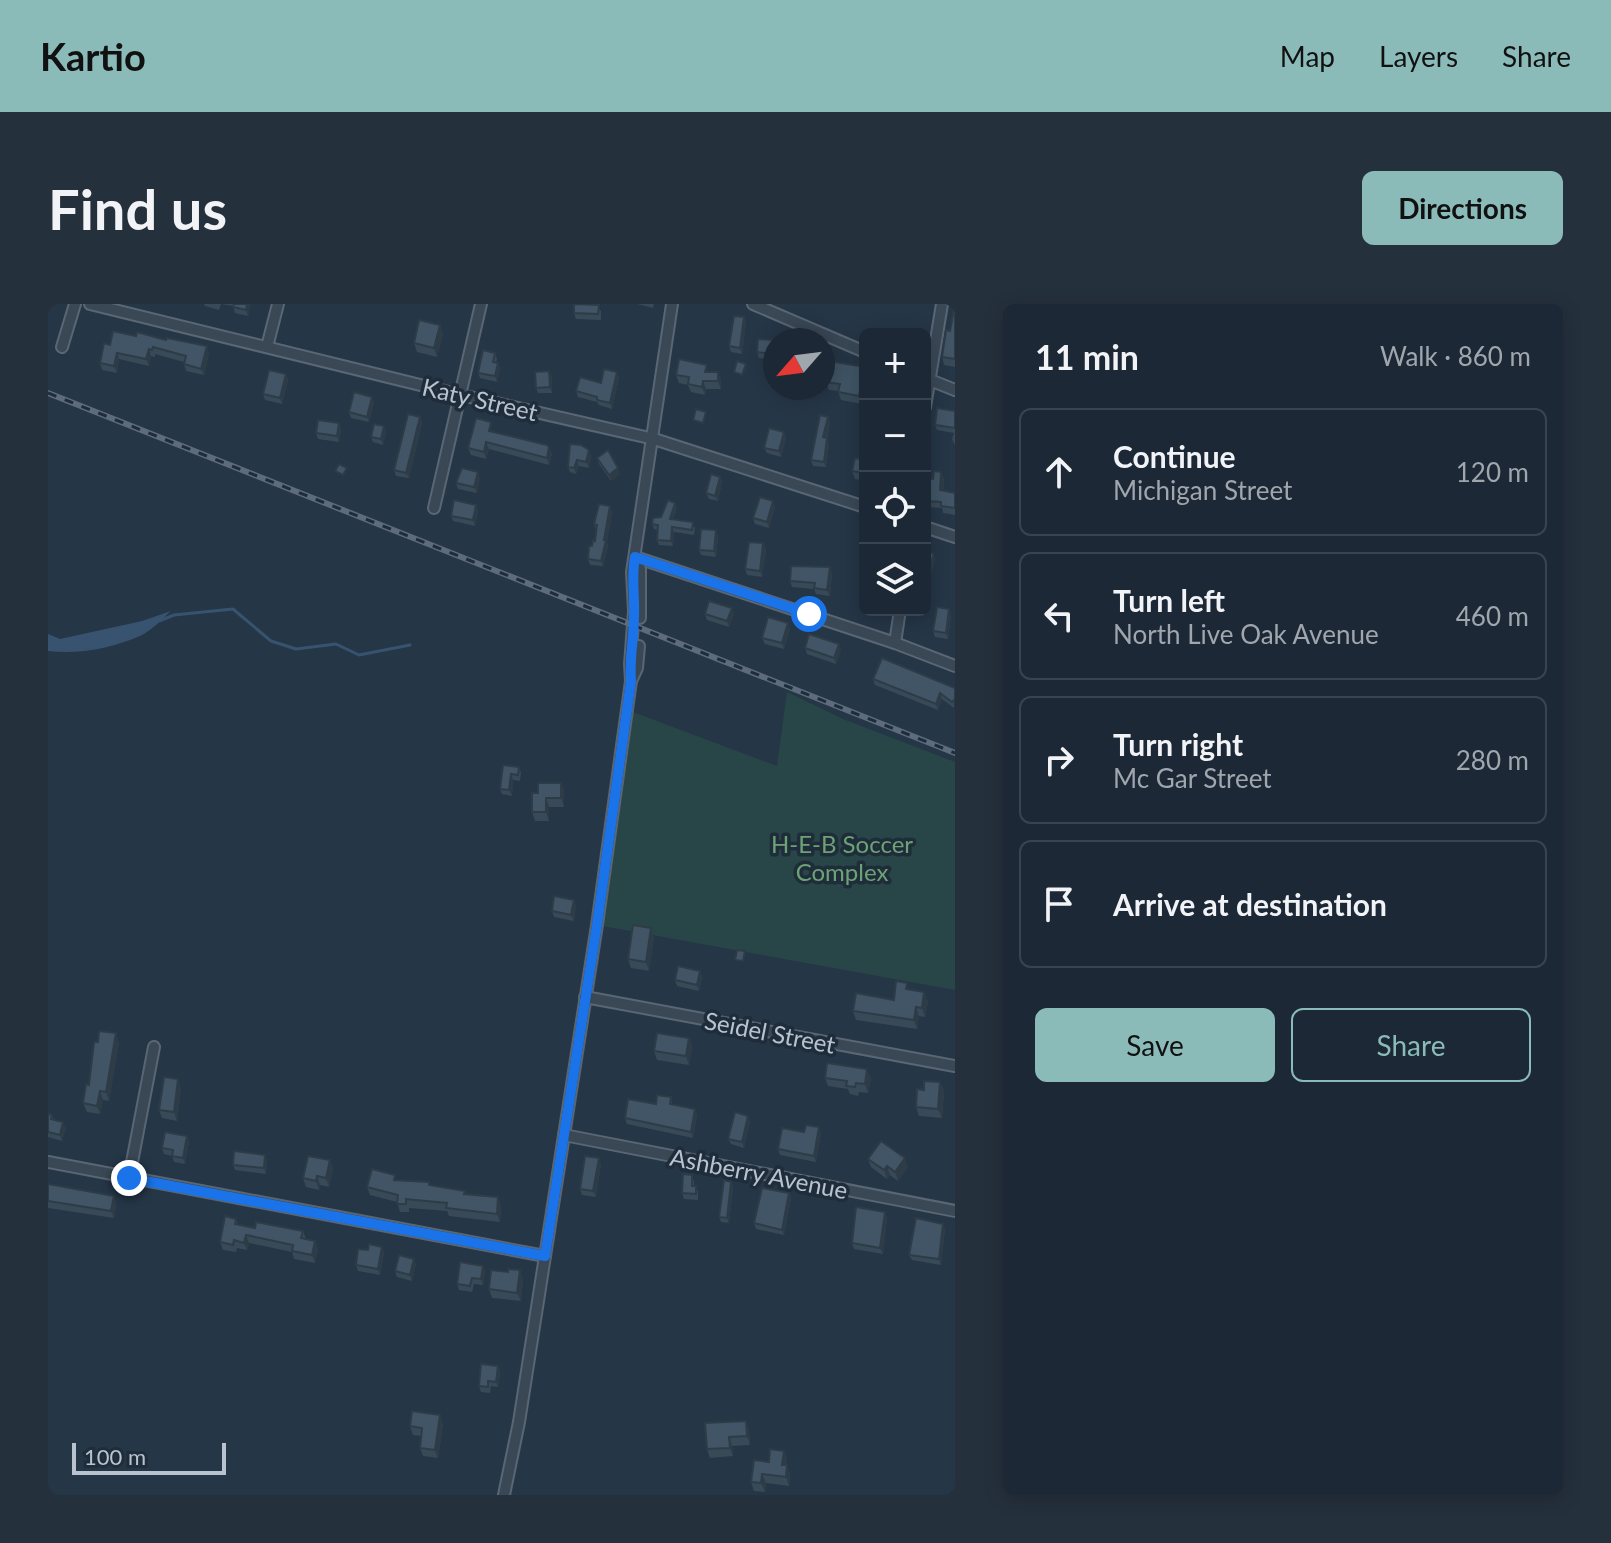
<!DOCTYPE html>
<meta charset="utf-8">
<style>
body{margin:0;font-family:Lato,sans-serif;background:#25303d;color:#f1f3f6}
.controls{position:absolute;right:24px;top:24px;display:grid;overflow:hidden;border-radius:12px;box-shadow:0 4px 20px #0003}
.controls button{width:72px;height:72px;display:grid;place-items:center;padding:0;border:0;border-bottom:2px solid #3a4450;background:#1c2835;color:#f1f3f6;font:40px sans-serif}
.compass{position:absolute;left:715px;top:24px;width:72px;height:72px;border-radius:50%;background:#1c2835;box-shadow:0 4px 20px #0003;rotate:242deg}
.scale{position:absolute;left:24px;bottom:20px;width:154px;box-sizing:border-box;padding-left:8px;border:4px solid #b8c3cf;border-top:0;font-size:22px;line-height:28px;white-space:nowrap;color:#b8c3cf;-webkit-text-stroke:6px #1f2d3b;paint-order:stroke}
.stop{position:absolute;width:24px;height:24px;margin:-18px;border:6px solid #1a73e8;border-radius:50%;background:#fff}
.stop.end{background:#1a73e8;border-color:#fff;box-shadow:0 2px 8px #0008}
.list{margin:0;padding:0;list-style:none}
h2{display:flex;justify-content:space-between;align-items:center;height:104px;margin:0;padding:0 32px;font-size:34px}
h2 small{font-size:26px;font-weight:400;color:#a0a6ad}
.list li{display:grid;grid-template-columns:52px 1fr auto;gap:24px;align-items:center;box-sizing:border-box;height:128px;margin:0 16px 16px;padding:0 16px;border:2px solid #3a4450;border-radius:12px}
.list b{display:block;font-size:30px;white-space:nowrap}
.list p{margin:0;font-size:26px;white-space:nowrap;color:#a0a6ad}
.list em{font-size:26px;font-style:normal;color:#a0a6ad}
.actions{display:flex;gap:16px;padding:24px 32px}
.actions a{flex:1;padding:18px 0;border:2px solid #8bbbb9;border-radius:12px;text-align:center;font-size:28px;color:#8bbbb9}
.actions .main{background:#8bbbb9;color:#111}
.icon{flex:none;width:44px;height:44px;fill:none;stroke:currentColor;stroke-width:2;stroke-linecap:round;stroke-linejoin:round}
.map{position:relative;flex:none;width:907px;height:1191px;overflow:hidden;border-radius:12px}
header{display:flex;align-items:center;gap:48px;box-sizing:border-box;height:112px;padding:0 40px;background:#8bbbb9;color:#111}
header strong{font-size:38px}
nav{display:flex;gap:44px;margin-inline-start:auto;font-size:28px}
.intro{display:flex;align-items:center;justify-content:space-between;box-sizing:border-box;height:192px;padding:0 48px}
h1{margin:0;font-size:56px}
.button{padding:20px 36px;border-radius:12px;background:#8bbbb9;color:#111;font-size:28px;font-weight:700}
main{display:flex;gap:48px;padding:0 48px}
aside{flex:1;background:#1c2835;border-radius:12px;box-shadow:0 4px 20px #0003}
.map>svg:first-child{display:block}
</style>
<header>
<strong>Kartio</strong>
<nav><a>Map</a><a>Layers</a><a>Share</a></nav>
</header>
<div class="intro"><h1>Find us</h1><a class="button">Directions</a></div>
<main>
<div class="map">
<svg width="907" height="1191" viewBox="0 0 907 1191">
<rect width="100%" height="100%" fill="#253647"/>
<!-- green -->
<polygon fill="#284647" points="739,388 795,415 907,458 907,686 549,621 585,408 729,462"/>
<!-- water -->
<path fill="#38536f" d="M123 307C114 315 104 326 94 331 66 344 30 351 0 347V330L12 335 94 317Z"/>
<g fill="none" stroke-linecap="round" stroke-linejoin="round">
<!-- stream -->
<polyline stroke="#38536f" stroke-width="3" points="111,317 126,311 185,305 223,337 248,345 288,340 311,351 362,341"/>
<!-- street casing -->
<g stroke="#596673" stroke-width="14">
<g id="street">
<polyline points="42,0 413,91 606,135 817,203"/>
<polyline points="705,0 817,48"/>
<polyline points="14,43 27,0"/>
<polyline points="219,43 230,0"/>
<polyline points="877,74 907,86"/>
<polyline points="877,103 894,0"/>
<polyline points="386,204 433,0"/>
<polyline points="877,223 907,233"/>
<polyline points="587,253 847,339 907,362"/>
<polyline points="588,255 592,265 592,314"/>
<polyline points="847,339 852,306"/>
<polyline points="583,377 589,364 591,342"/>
<polyline points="537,693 907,762"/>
<polyline points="516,831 907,907"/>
<polyline points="0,858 497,952"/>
<polyline points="81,874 106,743"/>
<polyline points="456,1191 471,1118 549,621 583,377 582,360 586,307 584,268 624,0"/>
</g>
</g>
<!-- street -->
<use href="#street" stroke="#3a4856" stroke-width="10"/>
<!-- rail casing -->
<g stroke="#5c6c7d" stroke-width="6">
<polyline id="rail" points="0,89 907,449"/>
</g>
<!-- rail -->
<use href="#rail" stroke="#1f2d3b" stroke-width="3" stroke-dasharray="9" stroke-linecap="butt"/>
</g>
<!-- wall -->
<g fill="#384958">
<polygon points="156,0 173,0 171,6 157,2"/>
<polygon points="173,0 202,0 200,12 187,9 185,2"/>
<polygon points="589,0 606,0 605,4"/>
<polygon points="907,0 907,63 896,61 894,53 902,27"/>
<polygon points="548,1 553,7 553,16 528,15 526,9"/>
<polygon points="696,13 698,19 694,50 683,48 681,42"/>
<polygon points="392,21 395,30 389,53 369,48 366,39"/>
<polygon points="65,27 161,49 156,71 138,67 136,60 136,58 107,50 107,53 103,52 101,62 71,55 69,69 54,66 52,59 62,41"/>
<polygon points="725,36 727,42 726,56 711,54 709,48"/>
<polygon points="447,49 449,55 448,59 450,59 452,65 449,78 432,74 430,69"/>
<polygon points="817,63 817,85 814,100 793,96 790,87 781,86 778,78"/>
<polygon points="569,68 571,74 564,105 551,101 549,98 530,93 528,87 553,79"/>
<polygon points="662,68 670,68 673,76 673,85 658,85 657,91 643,88 640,81 631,79 628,71"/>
<polygon points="238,70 240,76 234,100 217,96 215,90"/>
<polygon points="504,73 504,89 490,89 488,84"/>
<polygon points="326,99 321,118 303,114 301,108"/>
<polygon points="907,107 907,141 904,135 906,129 889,126 887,121"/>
<polygon points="372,113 374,119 361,174 348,172 346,166"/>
<polygon points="780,113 782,119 779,134 781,140 778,163 765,162 763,156"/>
<polygon points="291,119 293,125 291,138 270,135 268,129"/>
<polygon points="336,122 338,128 335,141 325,138 323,133"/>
<polygon points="446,126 445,128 501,143 504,150 501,161 441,145 438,155 423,151 420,144"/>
<polygon points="738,134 733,153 719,149 716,144"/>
<polygon points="541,146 543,152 541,164 531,162 528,170 522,168 520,163"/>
<polygon points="549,154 572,170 563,177 551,160"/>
<polygon points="817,156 817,177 807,175 804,167"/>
<polygon points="893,168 896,175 895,187 907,189 907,211 895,209 894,204 878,203 877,199 878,175 885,175"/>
<polygon points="672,173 674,178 670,197 661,195 658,189"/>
<polygon points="432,174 429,189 410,185 408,179"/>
<polygon points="428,201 430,207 427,222 405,217 403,212"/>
<polygon points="562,202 564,208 559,238 560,242 555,262 542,261 540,255 547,237 548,226 546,220"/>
<polygon points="727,203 721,224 707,220 705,214"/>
<polygon points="629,204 625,216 647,223 646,231 626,228 625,242 611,241 609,236 610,226 606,225 604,220 613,213"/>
<polygon points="670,232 668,253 653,251 651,246"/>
<polygon points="715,239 718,245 714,273 699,271 697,265"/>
<polygon points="784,269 782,292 768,290 766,285 744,283 742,277"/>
<polygon points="901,305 903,311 900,335 887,333 885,327"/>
<polygon points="657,310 686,310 681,323 659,316"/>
<polygon points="740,319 742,325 736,345 717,340 714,334"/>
<polygon points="757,344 793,346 788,360 759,350"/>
<polygon points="825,375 907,384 906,404 894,395 890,406 827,381"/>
<polygon points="455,461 471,463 473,469 472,477 465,476 464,492 454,490 452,485"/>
<polygon points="513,479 516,487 516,503 501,503 501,517 487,517 484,508 490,489"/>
<polygon points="528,602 526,617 506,613 504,607"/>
<polygon points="606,633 601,667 583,664 580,655"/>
<polygon points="652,667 654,673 651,687 629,682 627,676"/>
<polygon points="861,686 880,697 877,713 871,712 869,725 808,716 805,707 846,696"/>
<polygon points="641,734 644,743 641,761 609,756 606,747"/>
<polygon points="71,738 61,797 55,796 52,810 39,808 35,799 41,781"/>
<polygon points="777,774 823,774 820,789 811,788 810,792 802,790 800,785 780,782"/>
<polygon points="892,778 896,787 894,814 871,812 868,803 876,786"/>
<polygon points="133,784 129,817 114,814 111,806"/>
<polygon points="623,793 624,800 647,805 649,811 645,834 579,820 577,814"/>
<polygon points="0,810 4,811 6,816 18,824 14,837 0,833"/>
<polygon points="702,817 696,844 683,840 680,835"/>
<polygon points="756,828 773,829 768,858 732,851 730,845"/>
<polygon points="139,832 141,838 137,860 126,858 124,852 116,850 114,844"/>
<polygon points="217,851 219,857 218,870 187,866 185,861"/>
<polygon points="820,855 860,863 850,877 842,871 839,875 823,863"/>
<polygon points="282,856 285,865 281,883 272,881 271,886 258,883 255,874"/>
<polygon points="553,860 548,893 534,891 532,885"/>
<polygon points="349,876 381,878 382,881 418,890 453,901 452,918 401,912 399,907 361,904 361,908 352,908 349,898 322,891 319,883"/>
<polygon points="646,876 646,882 648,882 650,888 650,896 636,895 634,889"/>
<polygon points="683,878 685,883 681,919 673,918 671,913"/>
<polygon points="0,882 66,892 68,900 66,914 0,904"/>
<polygon points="741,889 743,894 736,931 708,925 706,919"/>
<polygon points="837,908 839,914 835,950 806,945 804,939"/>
<polygon points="188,915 190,921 207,924 255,927 258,935 267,937 270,945 267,959 246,955 244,948 201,939 199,946 189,944 188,948 175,946 172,938"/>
<polygon points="895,920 897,925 893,961 864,956 861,951"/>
<polygon points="334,943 336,949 332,971 310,967 308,961 320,946"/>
<polygon points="368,960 364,977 349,973 347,967"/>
<polygon points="435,962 437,968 435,981 426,980 424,988 411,986 409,980"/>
<polygon points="460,968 475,975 473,997 444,994 441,985"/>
<polygon points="450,1062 452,1068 450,1083 443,1082 442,1089 433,1088 431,1082"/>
<polygon points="698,1117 701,1126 702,1141 684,1142 685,1152 662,1154 659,1145"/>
<polygon points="395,1120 390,1154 375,1152 372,1144 373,1132 365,1131 362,1122"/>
<polygon points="736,1147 739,1155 738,1161 742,1170 741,1182 718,1179 717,1188 706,1187 703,1178 721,1158"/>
</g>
<!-- shaded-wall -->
<g fill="#2e3c47">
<polygon points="199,0 202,0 200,12 198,6"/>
<polygon points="696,13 698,19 694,50 692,44"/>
<polygon points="392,21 395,30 389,53 386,44"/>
<polygon points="725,36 727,42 726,56 724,50"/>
<polygon points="159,42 161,49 156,71 153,65"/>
<polygon points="101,45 103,52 101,62 98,55"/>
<polygon points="69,49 71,55 69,69 66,62"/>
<polygon points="450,59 452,65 449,78 447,72"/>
<polygon points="817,63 817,85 814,100 811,92"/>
<polygon points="501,67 504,73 504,89 502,83"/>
<polygon points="569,68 571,74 564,105 562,99"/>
<polygon points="670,68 673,76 673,85 670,77"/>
<polygon points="238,70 240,76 234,100 232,94"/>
<polygon points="655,77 658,85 657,91 654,83"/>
<polygon points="324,93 326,99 321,118 319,113"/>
<polygon points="372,113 374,119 361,174 358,169"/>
<polygon points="780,113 782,119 777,139 775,133"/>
<polygon points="291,119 293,125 291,138 289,132"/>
<polygon points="336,122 338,128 335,141 333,135"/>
<polygon points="736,128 738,134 733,153 731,147"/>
<polygon points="779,134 781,140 778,163 776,158"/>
<polygon points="438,138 441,145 438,155 436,148"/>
<polygon points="501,143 504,150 501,161 499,154"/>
<polygon points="541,146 543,152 541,164 538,158"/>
<polygon points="529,156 531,162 528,170 526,164"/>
<polygon points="570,164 572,170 563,177 561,171"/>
<polygon points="430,168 432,174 429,189 426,183"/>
<polygon points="893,168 896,175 894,193 892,186"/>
<polygon points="672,173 674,178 670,197 667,192"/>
<polygon points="725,197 727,203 721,224 719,218"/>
<polygon points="627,199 629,204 624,220 622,215"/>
<polygon points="428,201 430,207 427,222 425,216"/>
<polygon points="562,202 564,208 559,238 560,242 555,262 553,257"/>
<polygon points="624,223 626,228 625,242 623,237"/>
<polygon points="668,226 670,232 668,253 666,247"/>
<polygon points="715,239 718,245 714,273 712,267"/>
<polygon points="886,250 888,255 882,273 880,267"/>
<polygon points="782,263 784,269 782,292 779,286"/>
<polygon points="684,304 686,310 681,323 679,317"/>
<polygon points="901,305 903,311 900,335 898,329"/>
<polygon points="740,319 742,325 736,345 734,339"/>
<polygon points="791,340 793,346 788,360 786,354"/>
<polygon points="892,389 894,395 890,406 888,400"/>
<polygon points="463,470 465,476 464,492 461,486"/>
<polygon points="513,479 516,487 516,503 513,494"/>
<polygon points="498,494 501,503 501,517 498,508"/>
<polygon points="526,596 528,602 526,617 523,611"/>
<polygon points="603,624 606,633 601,667 598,658"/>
<polygon points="652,667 654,673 651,687 649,681"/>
<polygon points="876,688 880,697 877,713 874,704"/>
<polygon points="868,703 871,712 869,725 866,716"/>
<polygon points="68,729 71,738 61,797 58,788"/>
<polygon points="641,734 644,743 641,761 638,752"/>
<polygon points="819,765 823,774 820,789 817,780"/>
<polygon points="130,775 133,784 129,817 126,808"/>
<polygon points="892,778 896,787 894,814 890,805"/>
<polygon points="52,787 55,796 52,810 49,802"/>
<polygon points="647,805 649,811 645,834 643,828"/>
<polygon points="700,812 702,817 696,844 694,838"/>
<polygon points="15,818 18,824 14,837 12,831"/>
<polygon points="771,823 773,829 768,858 766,852"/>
<polygon points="139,832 141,838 137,860 135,854"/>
<polygon points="217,851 219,857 218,870 216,864"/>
<polygon points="551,854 553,860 548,893 545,887"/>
<polygon points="857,854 860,863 850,877 847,868"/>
<polygon points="282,856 285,865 281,883 278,874"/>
<polygon points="839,862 842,871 839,875 836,866"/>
<polygon points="269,872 272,881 271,886 268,877"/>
<polygon points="683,878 685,883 681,919 679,914"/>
<polygon points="741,889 743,894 736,931 734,926"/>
<polygon points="66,892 68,900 66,914 63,907"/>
<polygon points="450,893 453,901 452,918 449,910"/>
<polygon points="837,908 839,914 835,950 832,944"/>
<polygon points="895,920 897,925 893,961 891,955"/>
<polygon points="198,931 201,939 199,946 196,939"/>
<polygon points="267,937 270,945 267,959 264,951"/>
<polygon points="334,943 336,949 332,971 330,965"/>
<polygon points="366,955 368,960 364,977 362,971"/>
<polygon points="435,962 437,968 435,981 433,975"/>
<polygon points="472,966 475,975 473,997 469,989"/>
<polygon points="450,1062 452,1068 450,1083 448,1078"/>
<polygon points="392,1111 395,1120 390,1154 387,1146"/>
<polygon points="698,1117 701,1126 702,1141 699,1132"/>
<polygon points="681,1133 684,1142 685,1152 682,1144"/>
<polygon points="736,1147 739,1155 737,1169 734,1161"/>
<polygon points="739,1161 742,1170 741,1182 738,1173"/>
<polygon points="714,1170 718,1179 717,1188 713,1179"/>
</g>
<!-- building -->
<g fill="#415566" stroke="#2e3c47" stroke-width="2">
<polygon points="186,0 199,0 198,6 185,3"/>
<polygon points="526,0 551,1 550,10 526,9"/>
<polygon points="907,0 907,55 894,53 898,26 902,27"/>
<polygon points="686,12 696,13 692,44 681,42"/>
<polygon points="371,16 392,21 386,44 366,39"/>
<polygon points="65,27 88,32 89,28 118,36 119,34 159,42 153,65 136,60 138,52 105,43 104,46 101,45 98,55 69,49 66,62 52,59 56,39 62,41"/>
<polygon points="710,35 725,36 724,50 709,48"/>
<polygon points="435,46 447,49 445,58 450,59 447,72 430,69"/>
<polygon points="631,55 659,61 657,68 670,68 670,77 655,77 654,83 640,80 641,73 628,71"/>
<polygon points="689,57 698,60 694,71 686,68"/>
<polygon points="781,57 817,63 811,92 790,88 792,80 778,78"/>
<polygon points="556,65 569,68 562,99 549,96 549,93 528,87 532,73 553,79"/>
<polygon points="221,66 238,70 232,94 215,90"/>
<polygon points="501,67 502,83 488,84 487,68"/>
<polygon points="306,88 324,93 319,113 301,108"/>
<polygon points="889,104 907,107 907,124 887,121"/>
<polygon points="648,105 658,108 655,119 645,116"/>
<polygon points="360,110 372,113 358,169 346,166"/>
<polygon points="772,111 780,113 775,133 779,134 776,158 763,156"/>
<polygon points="428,114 443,118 441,127 499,141 501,143 499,154 438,138 436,148 420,144"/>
<polygon points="270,116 291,119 289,132 268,129"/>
<polygon points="326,120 336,122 333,135 323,133"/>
<polygon points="721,124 736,128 731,147 716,144"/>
<polygon points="522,140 533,141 541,146 538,158 529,156 526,164 520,163"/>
<polygon points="560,146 570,164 561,171 549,154"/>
<polygon points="807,154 817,156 817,169 804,167"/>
<polygon points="291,160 299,164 295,171 287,167"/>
<polygon points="414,164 430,168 426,183 408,179"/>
<polygon points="886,167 893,168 892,186 907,189 907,204 893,202 893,198 877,197 878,175 885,175"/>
<polygon points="663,170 672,173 667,192 658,189"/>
<polygon points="712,193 725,197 719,218 705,214"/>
<polygon points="406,196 428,201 425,216 403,212"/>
<polygon points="620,196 627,199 622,215 645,218 644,226 624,223 623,237 609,236 610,221 604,220 605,214 613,213"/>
<polygon points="551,200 562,202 556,236 558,236 553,257 540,255 541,242 544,242 545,236 547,237 549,221 546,220"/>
<polygon points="653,225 668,226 666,247 651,246"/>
<polygon points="701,238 715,239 712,267 697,265"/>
<polygon points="877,246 886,250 880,267 877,266"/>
<polygon points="743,262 782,263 779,286 766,284 767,279 742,277"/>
<polygon points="661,297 684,304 679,317 657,310"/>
<polygon points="889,303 901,305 898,329 885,327"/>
<polygon points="720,313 740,319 734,339 714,334"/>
<polygon points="761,330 791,340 786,354 757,344"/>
<polygon points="834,354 907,384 907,395 904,398 892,389 888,400 825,375"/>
<polygon points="455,461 471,463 470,471 463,470 461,486 452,485"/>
<polygon points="490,479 513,479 513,494 498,494 498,508 484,508 484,489 490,489"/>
<polygon points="506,592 526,596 523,611 504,607"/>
<polygon points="585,621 603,624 598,658 580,655"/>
<polygon points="689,646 697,647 695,657 687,656"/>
<polygon points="630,662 652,667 649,681 627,676"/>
<polygon points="848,677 859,679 858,685 876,688 874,704 868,703 866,716 805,707 808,689 846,696"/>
<polygon points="51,727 68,729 58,788 52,787 49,802 35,799 38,780 41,781 46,738 50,738"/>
<polygon points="609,729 641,734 638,752 606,747"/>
<polygon points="779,759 819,765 817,780 808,779 807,783 798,782 799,777 777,774"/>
<polygon points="116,773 130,775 126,808 111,806"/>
<polygon points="876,777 892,778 890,805 868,803 869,785 876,786"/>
<polygon points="609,791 623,793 622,800 647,805 643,828 577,814 580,795 608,800"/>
<polygon points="687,808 700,812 694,838 680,835"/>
<polygon points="0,810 4,811 3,815 15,818 12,831 0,828"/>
<polygon points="758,821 771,823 766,852 730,845 734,824 756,828"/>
<polygon points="117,828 139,832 135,854 124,852 125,846 114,844"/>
<polygon points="833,837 857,854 847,868 839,862 836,866 820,855"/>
<polygon points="186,847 217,851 216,864 185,861"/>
<polygon points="260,852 282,856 278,874 269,872 268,877 255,874"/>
<polygon points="537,852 551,854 545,887 532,885"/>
<polygon points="324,865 347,871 346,876 381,878 381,881 417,887 416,890 450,893 449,910 398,904 399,899 358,895 358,900 349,900 350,891 319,883"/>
<polygon points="635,870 644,871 644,882 648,882 648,890 634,889"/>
<polygon points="676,876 683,878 679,914 671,913"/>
<polygon points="0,880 66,892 63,907 0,897"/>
<polygon points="714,884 741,889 734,926 706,919"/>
<polygon points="808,903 837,908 832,944 804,939"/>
<polygon points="177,912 188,915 187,920 207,924 208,918 255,927 253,934 267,937 264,951 244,947 245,941 198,931 196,939 186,936 185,941 172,938"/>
<polygon points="868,914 895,920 891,955 861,951"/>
<polygon points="321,940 334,943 330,965 308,961 310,945 320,946"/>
<polygon points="351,951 366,955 362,971 347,967"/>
<polygon points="412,958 435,962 433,975 424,974 422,982 409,980"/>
<polygon points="460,965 472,966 469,989 441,985 443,966 460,968"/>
<polygon points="433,1060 450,1062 448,1078 440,1077 440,1083 431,1082"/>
<polygon points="364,1107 392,1111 387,1146 372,1144 374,1124 362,1122"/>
<polygon points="698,1117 699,1132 681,1133 682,1144 659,1145 657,1119"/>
<polygon points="722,1145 736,1147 734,1161 739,1161 738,1173 714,1170 713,1179 703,1178 706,1156 721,1158"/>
</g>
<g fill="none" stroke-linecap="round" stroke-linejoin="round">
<!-- route -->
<path stroke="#1a73e8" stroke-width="10" d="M81 874 497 952 549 621 583 377C581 356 586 334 586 312 587 292 583 273 587 253L761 310"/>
</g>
<g text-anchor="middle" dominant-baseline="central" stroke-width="7" stroke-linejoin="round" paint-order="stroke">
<!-- street labels -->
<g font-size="24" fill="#b8c3cf" stroke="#1f2d3b">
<text transform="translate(432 95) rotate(13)">Katy Street</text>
<text transform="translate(722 728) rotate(11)">Seidel Street</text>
<text transform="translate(711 869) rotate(11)">Ashberry Avenue</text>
</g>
<!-- park labels -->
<g font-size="24" fill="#6da275" stroke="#1f2d3b">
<text x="794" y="539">H-E-B Soccer<tspan x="794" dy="28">Complex</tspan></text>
</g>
</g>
</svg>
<div class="controls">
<button>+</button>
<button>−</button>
<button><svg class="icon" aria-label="locate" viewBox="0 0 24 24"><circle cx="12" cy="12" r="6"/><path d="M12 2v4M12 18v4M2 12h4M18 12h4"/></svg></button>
<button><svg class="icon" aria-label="layers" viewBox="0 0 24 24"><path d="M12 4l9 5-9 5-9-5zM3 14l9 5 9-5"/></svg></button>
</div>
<svg class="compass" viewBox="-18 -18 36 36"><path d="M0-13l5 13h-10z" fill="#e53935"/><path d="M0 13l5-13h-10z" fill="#a0a6ad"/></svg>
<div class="scale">100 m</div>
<div class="stop" style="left:761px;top:310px"></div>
<div class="stop end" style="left:81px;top:874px"></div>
</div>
<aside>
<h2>11 min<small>Walk · 860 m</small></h2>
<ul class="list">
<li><svg class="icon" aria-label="ahead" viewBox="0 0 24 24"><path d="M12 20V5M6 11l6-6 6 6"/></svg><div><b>Continue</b><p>Michigan Street</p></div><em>120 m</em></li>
<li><svg class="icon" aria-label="left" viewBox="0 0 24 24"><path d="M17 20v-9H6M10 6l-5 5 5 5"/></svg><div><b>Turn left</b><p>North Live Oak Avenue</p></div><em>460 m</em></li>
<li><svg class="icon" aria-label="right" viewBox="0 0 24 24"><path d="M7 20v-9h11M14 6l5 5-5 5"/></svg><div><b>Turn right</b><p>Mc Gar Street</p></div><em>280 m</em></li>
<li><svg class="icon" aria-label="arrive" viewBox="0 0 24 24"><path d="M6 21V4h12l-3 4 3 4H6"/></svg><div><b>Arrive at destination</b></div></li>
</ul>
<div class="actions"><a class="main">Save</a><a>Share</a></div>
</aside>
</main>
